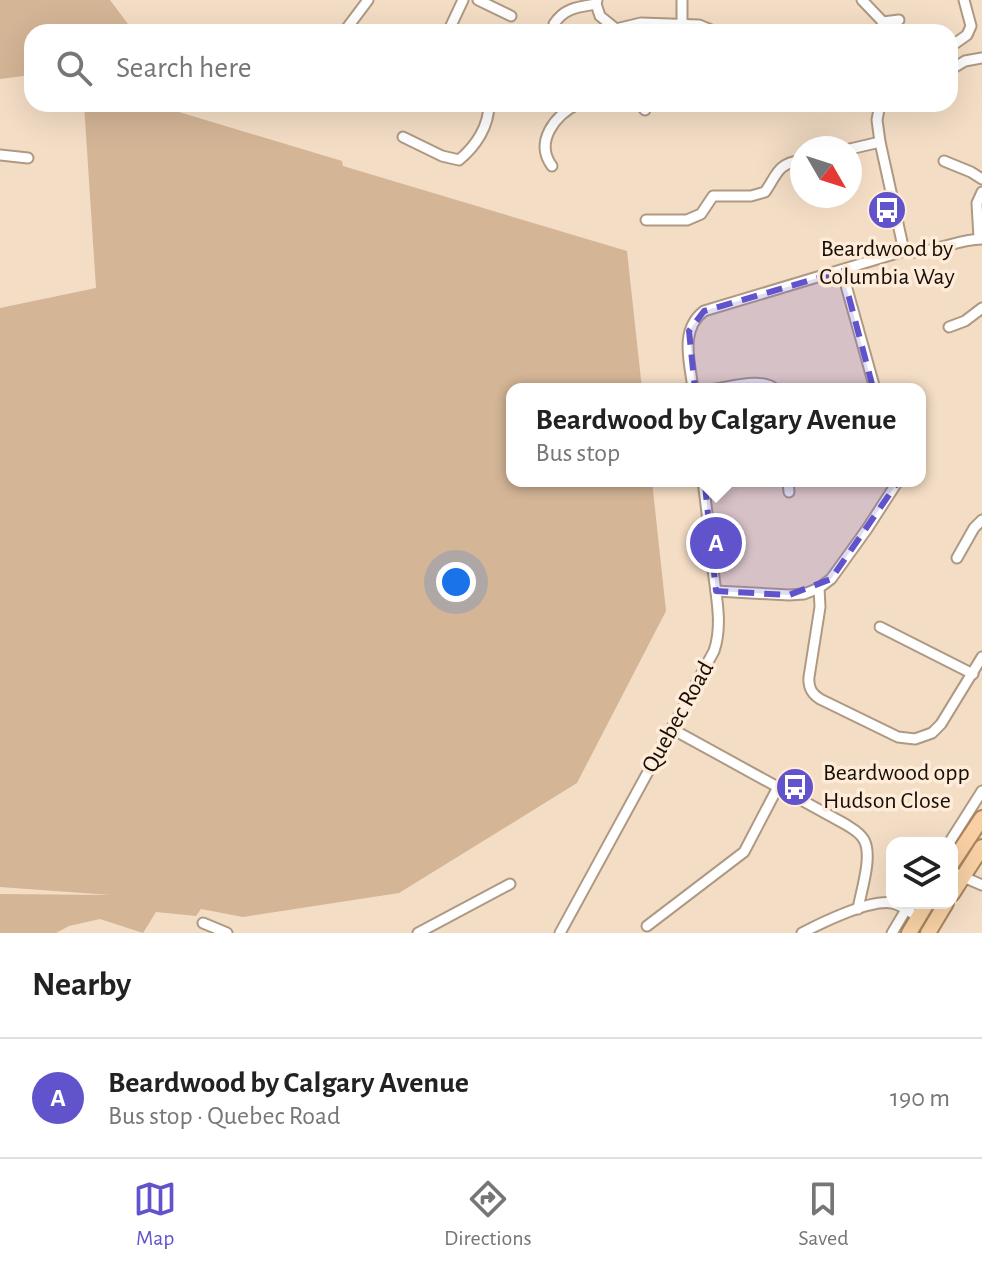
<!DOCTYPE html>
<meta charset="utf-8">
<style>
body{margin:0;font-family:"Alegreya Sans",sans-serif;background:#f2f2f2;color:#222}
.controls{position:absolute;right:24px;bottom:24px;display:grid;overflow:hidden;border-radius:16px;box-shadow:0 8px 32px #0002}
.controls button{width:72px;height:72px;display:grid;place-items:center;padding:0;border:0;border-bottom:2px solid #e0e0e0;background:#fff;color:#222;font:40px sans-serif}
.compass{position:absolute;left:790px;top:136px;width:72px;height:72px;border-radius:50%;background:#fff;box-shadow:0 8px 32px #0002;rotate:129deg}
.you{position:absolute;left:456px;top:582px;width:28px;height:28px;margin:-20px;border:6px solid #fff;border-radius:50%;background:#1a73e8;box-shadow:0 0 0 12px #1a73e833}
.badge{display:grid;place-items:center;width:52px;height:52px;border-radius:50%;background:#6153cc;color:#fff;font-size:26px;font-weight:700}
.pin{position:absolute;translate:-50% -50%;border:4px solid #fff;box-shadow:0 2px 8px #0006}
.popup{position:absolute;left:506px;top:383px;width:420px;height:104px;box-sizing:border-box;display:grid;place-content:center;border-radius:16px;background:#fff;filter:drop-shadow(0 2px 6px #0005);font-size:26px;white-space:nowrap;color:#767676}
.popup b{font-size:30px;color:#222}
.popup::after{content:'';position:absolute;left:50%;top:100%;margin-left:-16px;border:16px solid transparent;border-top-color:#fff}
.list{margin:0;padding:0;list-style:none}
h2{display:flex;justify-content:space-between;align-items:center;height:104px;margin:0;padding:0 32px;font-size:34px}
h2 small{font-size:26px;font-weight:400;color:#767676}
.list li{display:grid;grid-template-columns:52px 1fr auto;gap:24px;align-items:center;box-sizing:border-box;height:120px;padding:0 32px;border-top:2px solid #e0e0e0}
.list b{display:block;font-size:30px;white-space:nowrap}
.list p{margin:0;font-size:26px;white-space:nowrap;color:#767676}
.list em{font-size:26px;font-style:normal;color:#767676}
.icon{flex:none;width:44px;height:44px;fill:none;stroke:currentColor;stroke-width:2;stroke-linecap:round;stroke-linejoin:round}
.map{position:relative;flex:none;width:982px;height:933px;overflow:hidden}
.search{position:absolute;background:#fff;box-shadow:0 8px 32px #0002;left:24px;right:24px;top:24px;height:88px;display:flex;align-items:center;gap:20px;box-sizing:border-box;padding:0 28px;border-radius:24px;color:#767676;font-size:30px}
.sheet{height:224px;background:#fff}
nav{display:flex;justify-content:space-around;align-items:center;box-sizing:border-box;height:112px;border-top:2px solid #e0e0e0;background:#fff;font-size:22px;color:#767676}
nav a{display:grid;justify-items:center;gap:4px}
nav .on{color:#6153cc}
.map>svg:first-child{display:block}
</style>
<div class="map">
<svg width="982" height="933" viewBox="0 0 982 933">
<rect width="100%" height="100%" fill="#f4ddc5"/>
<!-- green -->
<g fill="#d4b596">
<polygon points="0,0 110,0 134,32 32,32 32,75 0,79"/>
<polygon points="84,104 178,104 179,112 342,161 343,166 627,251 642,389 512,389 512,481 652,481 666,611 577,783 399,893 243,917 201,909 196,916 156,912 143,933 100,919 69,926 56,933 0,933 0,894 110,895 0,887 0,308 96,288"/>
</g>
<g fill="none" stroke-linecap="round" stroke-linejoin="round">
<!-- minor casing -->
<g stroke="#af9983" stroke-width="13">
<g id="minor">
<polyline points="478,0 511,16"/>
<polyline points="597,0 596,4 600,16 616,29 641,23 699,25 716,32"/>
<polyline points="682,0 682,26"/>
<polyline points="862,0 883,22"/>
<path d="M554 24C564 8 578 7 596 4"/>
<polyline points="344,32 368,0"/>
<polyline points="448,32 463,0"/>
<polyline points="776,32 778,31"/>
<polyline points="881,32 883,22 899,20"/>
<polyline points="950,47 967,35 971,26 964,0"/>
<polyline points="950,70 965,61 982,58"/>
<polyline points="640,104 645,110"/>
<polyline points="880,104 877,120 880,142 904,251"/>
<polyline points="490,105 507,104"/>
<path d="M403 137 442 156 459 160C476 146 489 126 489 104"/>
<polyline points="850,149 880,142"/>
<polyline points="0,155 28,158"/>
<polyline points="944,161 971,172 982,179"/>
<path d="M552 166C534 142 555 115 578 104"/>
<path d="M646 220H687L701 214 713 196H751L765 192C778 173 777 164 802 160"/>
<polyline points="979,238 977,203 982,192"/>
<polyline points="842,271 875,389"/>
<polyline points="949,327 965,321 982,308"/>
<path d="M693 389C690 362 679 330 704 311L904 251C930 256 955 239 982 239"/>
<path d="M715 389C732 387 761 377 775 389"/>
<polyline points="788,481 789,492"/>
<polyline points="957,558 974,528 982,520"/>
<path d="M819 588 820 607 809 677C808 688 812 694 820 699L898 737 915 739 932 733 941 724 982 657"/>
<polyline points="716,591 789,595 804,594 819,588 831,579 867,529 898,481"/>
<polyline points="880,627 973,674"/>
<path d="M672 729 845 824C851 828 860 832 864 840 873 856 861 891 858 909"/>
<polyline points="949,843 982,791"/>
<polyline points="952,872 982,885"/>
<polyline points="203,923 227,933"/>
<polyline points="647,926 744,852 778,787"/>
<polyline points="418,933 510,884"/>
<path d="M560 933 714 651C723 625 716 596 713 569 710 540 707 510 703 481"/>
<path d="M802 933C821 923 870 899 892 903 903 905 911 913 920 919"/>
<polyline points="892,933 910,903"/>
</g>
</g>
<!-- trunk casing -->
<g stroke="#a8845f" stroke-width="18">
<g id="trunk">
<polyline points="952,863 982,818"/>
<polyline points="952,894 982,847"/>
<polyline points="909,933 927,903"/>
<polyline points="928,933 946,903"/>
</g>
</g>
<!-- minor -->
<use href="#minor" stroke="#fff" stroke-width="9"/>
<!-- trunk -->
<use href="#trunk" stroke="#f8d0a4" stroke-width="14"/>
</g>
<!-- marked area -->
<path fill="#6153cc" fill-opacity="0.2" stroke="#6153cc" stroke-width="6" stroke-dasharray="16 10" stroke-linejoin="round" d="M842 271 898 482 831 579 789 595 716 591 689 331 704 311Z"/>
<!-- icons -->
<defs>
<g id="bus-disc" transform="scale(2)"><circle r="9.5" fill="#6153cc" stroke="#feebd8"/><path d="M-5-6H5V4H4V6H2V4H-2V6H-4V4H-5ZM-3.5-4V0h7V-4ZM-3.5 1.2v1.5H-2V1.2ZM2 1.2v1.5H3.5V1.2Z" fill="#fff"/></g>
</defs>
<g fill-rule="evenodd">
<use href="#bus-disc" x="887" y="210"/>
<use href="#bus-disc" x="795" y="787"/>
</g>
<g text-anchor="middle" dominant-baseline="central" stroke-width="7" stroke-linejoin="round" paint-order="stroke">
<!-- poi labels -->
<g font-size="24" fill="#160e07" stroke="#feebd8">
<text x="887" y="249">Beardwood by<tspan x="887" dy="28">Columbia Way</tspan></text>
<text x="823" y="773" text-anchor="start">Beardwood opp<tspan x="823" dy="28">Hudson Close</tspan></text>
</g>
<!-- street labels -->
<g font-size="24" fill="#160e07" stroke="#feebd8">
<text transform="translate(678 717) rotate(-61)">Quebec Road</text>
</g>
</g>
</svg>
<div class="controls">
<button><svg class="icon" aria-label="layers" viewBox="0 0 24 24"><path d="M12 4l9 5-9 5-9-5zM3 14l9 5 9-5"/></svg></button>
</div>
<svg class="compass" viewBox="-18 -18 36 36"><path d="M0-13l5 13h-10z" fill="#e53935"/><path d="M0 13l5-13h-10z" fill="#767676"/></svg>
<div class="you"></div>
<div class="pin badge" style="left:716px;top:543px">A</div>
<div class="popup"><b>Beardwood by Calgary Avenue</b>Bus stop</div>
<div class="search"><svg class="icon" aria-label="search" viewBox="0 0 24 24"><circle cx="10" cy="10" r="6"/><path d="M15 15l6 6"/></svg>Search here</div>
</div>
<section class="sheet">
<h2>Nearby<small></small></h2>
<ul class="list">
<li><span class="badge">A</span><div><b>Beardwood by Calgary Avenue</b><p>Bus stop · Quebec Road</p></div><em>190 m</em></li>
</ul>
</section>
<nav>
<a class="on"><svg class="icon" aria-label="map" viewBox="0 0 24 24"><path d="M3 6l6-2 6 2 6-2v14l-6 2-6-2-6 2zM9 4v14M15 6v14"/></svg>Map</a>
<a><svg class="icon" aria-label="directions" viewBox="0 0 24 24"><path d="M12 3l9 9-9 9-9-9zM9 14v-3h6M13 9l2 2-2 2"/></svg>Directions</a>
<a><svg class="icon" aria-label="saved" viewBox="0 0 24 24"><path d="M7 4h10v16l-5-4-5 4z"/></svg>Saved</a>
</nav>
